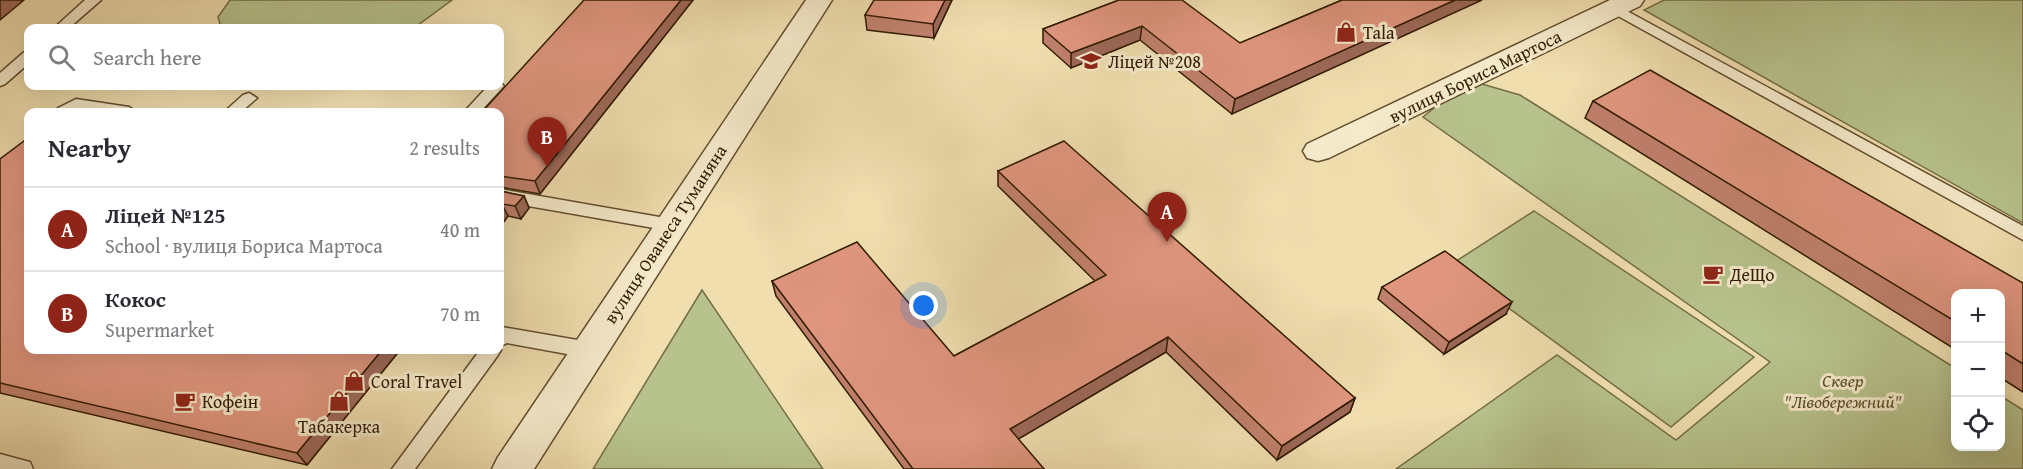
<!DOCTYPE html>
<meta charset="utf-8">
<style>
body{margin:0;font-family:"Gentium Book Plus",serif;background:#f7f7f7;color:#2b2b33}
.controls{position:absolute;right:18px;bottom:18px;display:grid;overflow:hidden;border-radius:12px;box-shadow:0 6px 24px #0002}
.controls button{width:54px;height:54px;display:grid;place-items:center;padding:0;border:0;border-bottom:2px solid #e1e1e2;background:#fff;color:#2b2b33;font:30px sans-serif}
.you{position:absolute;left:924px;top:306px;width:21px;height:21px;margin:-15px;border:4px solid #fff;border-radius:50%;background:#1a73e8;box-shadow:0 0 0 9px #1a73e833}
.badge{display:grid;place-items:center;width:39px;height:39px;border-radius:50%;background:#8f2418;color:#fff;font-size:20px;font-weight:700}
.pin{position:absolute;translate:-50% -50px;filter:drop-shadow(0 2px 3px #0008)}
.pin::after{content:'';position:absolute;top:32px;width:21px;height:18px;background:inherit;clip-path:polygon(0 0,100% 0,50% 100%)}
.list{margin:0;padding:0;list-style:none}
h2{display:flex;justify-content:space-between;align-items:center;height:78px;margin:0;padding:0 24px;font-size:26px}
h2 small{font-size:20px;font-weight:400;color:#7c7c81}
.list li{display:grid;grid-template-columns:39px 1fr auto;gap:18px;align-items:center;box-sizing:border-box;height:84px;padding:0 24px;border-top:2px solid #e1e1e2}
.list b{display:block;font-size:22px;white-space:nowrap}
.list p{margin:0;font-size:20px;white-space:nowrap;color:#7c7c81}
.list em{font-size:20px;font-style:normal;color:#7c7c81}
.icon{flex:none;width:33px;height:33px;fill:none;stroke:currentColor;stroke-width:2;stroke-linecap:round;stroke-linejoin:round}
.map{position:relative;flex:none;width:2023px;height:469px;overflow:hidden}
.search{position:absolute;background:#fff;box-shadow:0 6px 24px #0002;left:24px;top:24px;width:480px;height:66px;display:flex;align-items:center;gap:15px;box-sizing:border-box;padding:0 21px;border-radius:12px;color:#7c7c81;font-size:22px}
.panel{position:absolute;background:#fff;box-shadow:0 6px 24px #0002;left:24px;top:108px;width:480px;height:246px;border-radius:12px}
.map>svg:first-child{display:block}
</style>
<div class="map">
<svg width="2023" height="469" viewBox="0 0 2023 469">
<rect width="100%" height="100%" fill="#f0deaf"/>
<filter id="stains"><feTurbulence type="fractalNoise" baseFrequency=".00333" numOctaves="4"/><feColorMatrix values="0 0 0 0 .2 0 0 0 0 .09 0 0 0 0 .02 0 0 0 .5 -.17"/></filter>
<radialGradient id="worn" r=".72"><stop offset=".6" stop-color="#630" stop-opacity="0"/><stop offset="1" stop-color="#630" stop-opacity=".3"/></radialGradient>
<!-- green -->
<g fill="#b7c28c" stroke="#746e46" stroke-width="1.5">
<polygon points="230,0 452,0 414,28 221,28 218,17"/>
<polygon points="1664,0 2023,0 2023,223 1644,10"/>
<polygon points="1468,80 1520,95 1955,368 1956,446 2000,446 2001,396 2023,410 2023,469 1396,469 1557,355 1676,440 1770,362 1423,117"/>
<polygon points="1534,211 1754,357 1671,427 1450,265"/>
<polygon points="702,290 823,469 593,469"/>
</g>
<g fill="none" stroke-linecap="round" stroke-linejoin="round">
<!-- service casing -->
<g stroke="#614c2c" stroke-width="3">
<g id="service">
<polygon points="85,0 101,0 69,28 54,28"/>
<polygon points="1614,4 2023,226 2023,240 1609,11 1607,8"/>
<polygon points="28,51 28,64 5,84 0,86 0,73 23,53"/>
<polygon points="500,82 504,86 480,112 464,112 488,86 500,86"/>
<polygon points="249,93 257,98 241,112 224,112 243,95"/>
<polygon points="76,99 129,107 137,112 99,112 79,109 74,112 56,112 58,108"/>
<polygon points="500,189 671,219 677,221 680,225 677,229 671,231 500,201"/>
<polygon points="502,327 589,342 596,345 599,350 596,355 589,358 507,343 500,346 500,328"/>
<polygon points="500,347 501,350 498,355 415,469 392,469 480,350 500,350"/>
<polygon points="0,454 30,462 33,469 0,469"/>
</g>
</g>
<!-- minor casing -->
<g stroke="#614c2c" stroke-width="3">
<g id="minor">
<polygon points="806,0 832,0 534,469 492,469 498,457"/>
<polygon points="1610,0 1644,0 1640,6 1329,158 1318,161 1307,158 1303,151 1307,144"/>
</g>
</g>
<!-- service -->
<use href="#service" fill="#f5eacb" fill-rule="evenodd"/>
<!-- minor -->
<use href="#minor" fill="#f5eacb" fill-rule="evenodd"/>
</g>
<!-- wall -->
<g fill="#c0806c" stroke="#311b00" stroke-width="1.5">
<polygon points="584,0 693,0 540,194 500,187 500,112"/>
<polygon points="952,0 934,38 867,30 865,15"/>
<polygon points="1119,0 1240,43 1342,0 1232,114 1140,40 1071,68 1043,43 1043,29"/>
<polygon points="1593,101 2023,283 2023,392 2001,378 2001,294 1956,294 1956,350 1585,118"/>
<polygon points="0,159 400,350 307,465 0,393"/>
<polygon points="998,171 1355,398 1350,412 1277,460 1166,352 1018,439 1044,469 904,469 776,296 772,281 954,356 1095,281 998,186"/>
<polygon points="500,191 524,196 529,208 521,219 508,216 500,227"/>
<polygon points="1382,287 1506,314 1444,354 1378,299"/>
</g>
<!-- shaded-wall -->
<g fill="#9c6858" stroke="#311b00" stroke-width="1.5">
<polygon points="0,0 24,0 0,20"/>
<polygon points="681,0 693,0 540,194 535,181"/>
<polygon points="945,0 952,0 934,38 933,24"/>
<polygon points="1455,0 1482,0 1232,114 1235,99"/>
<polygon points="1142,26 1140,40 1071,68 1071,53"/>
<polygon points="524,196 529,208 521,219 515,206"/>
<polygon points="502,204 508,216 500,227 500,207"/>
<polygon points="1512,302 1506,314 1444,354 1449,342"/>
<polygon points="1168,337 1166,352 1010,444 1010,429"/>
<polygon points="382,350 400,350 307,465 297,453"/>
<polygon points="1355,398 1350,412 1277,460 1282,446"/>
</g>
<!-- building -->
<g fill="#df957e" stroke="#311b00" stroke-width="1.5">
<polygon points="584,0 681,0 535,181 500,176 500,112 482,112"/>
<polygon points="874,0 945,0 933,24 865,15"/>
<polygon points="1119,0 1182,0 1240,43 1342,0 1455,0 1235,99 1142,26 1071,53 1043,29"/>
<polygon points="1650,70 2023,283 2023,364 2001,350 2001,294 1956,294 1956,322 1593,101"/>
<polygon points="28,138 28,350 382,350 297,453 0,383 0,159"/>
<polygon points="1064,141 1355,398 1282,446 1168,337 1010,429 1044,469 913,469 772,281 857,242 954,356 1106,275 998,171"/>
<polygon points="500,191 524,196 515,206 502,204 500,207"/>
<polygon points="1445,251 1512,302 1449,342 1382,287"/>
</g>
<!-- icons -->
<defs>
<g id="shop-bare" transform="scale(1.62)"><path d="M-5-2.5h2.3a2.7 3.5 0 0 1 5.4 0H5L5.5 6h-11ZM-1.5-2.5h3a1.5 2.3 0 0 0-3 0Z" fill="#8f2418" stroke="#f5eacb" stroke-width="2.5" paint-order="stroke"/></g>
<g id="school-bare" transform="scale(1.62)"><path d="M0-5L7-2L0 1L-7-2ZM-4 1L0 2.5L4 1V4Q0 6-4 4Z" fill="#8f2418" stroke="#f5eacb" stroke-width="2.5" paint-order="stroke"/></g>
<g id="cafe-bare" transform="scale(1.62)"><path d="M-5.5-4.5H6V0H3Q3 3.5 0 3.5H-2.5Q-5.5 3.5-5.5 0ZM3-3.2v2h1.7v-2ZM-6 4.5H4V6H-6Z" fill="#8f2418" stroke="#f5eacb" stroke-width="2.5" paint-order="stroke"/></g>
</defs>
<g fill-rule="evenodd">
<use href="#shop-bare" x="1346" y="32"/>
<use href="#school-bare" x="1091" y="61"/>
<use href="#cafe-bare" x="1713" y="274"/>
<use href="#shop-bare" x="354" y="381"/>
<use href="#cafe-bare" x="185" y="401"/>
<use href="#shop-bare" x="339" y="401"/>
</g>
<g text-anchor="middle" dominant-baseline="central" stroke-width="6" stroke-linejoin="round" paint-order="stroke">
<!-- poi labels -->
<g font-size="18" fill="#311b00" stroke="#f5eacb" text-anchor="start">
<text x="1363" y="32">Tala</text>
<text x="1108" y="61">Ліцей №208</text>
<text x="1730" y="274">ДеЩо</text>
<text x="371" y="381">Coral Travel</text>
<text x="202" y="401">Кофеін</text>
<text x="339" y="426" text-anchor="middle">Табакерка</text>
</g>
<!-- street labels -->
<g font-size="18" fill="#311b00" stroke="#f5eacb">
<text transform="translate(1475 76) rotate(-26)">вулиця Бориса Мартоса</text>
<text transform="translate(665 234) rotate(-57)">вулиця Ованеса Туманяна</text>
</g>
<!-- park labels -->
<g font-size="18" font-style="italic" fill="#594d2a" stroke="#f5eacb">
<text x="1843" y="380">Сквер<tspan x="1843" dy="21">"Лівобережний"</tspan></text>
</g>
</g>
<rect width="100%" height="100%" filter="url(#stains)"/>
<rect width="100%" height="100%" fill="url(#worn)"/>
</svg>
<div class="controls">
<button>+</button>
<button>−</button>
<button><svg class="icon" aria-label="locate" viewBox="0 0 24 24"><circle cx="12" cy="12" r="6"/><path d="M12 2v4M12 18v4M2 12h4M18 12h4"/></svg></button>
</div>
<div class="you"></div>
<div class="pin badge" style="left:1167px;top:242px">A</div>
<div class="pin badge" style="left:547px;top:167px">B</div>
<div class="search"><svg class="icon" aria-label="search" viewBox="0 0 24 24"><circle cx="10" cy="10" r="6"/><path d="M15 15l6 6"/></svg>Search here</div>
<section class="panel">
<h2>Nearby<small>2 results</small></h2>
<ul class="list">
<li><span class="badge">A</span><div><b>Ліцей №125</b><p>School · вулиця Бориса Мартоса</p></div><em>40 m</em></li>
<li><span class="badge">B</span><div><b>Кокос</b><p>Supermarket</p></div><em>70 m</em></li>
</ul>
</section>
</div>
